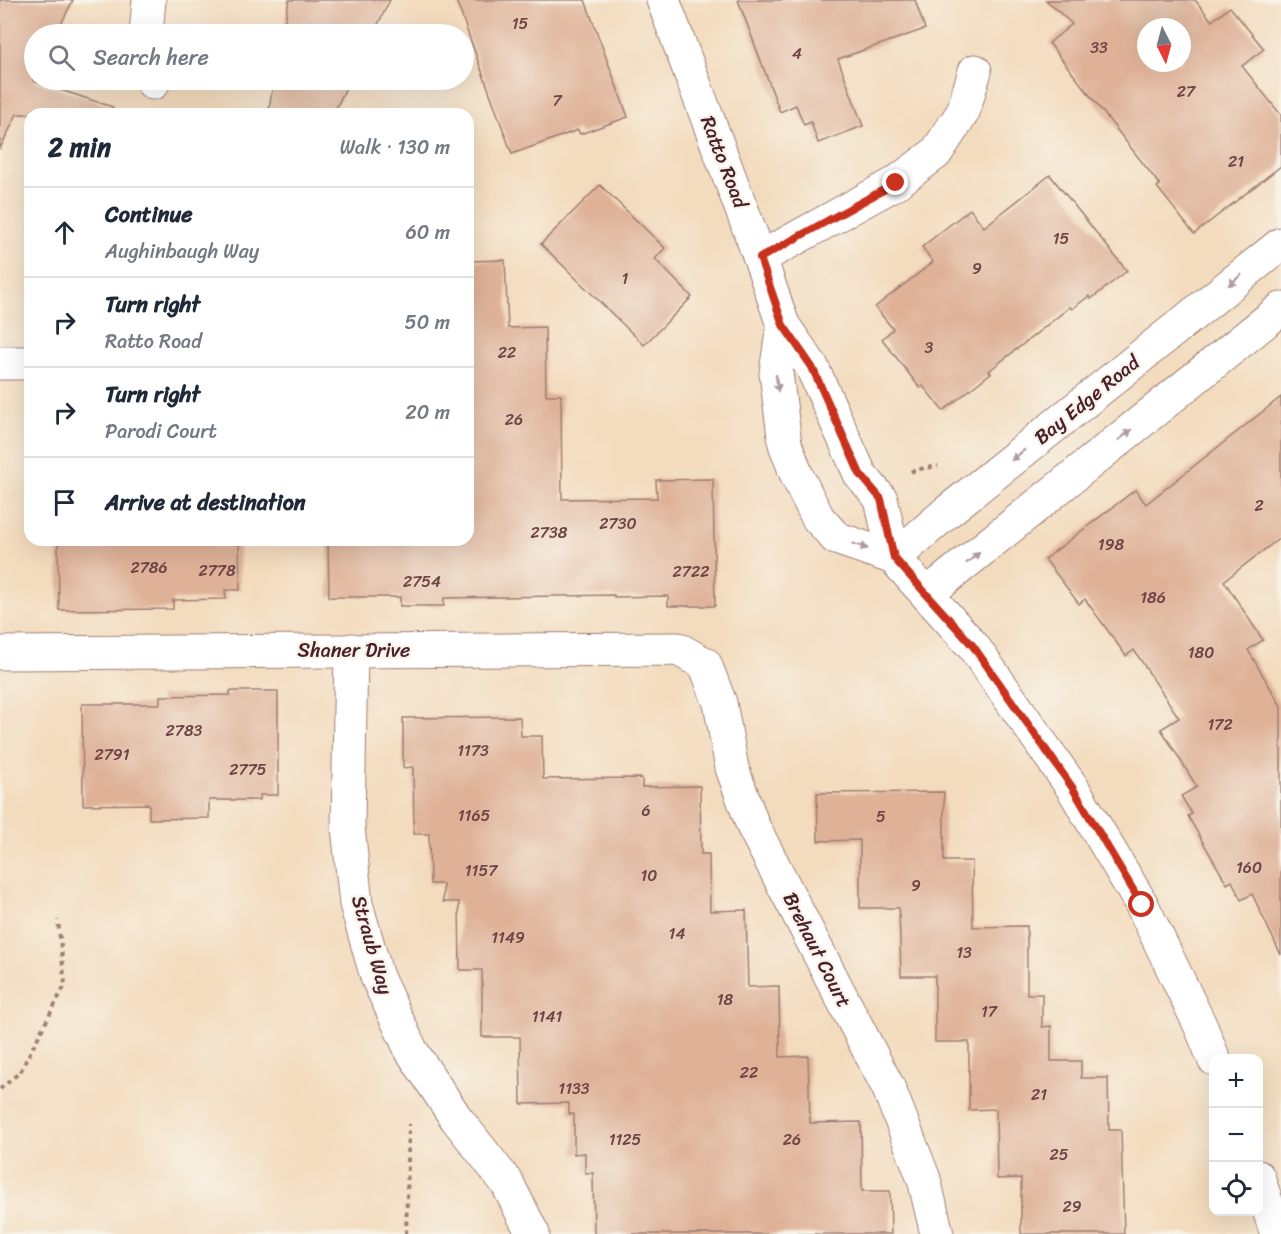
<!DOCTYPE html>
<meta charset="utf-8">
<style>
body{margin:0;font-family:Sriracha,sans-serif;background:#f6f6f7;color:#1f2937}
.controls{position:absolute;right:18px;bottom:18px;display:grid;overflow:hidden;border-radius:12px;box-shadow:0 6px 24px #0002}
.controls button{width:54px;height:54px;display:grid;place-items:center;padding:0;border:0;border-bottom:2px solid #e0e1e3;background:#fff;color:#1f2937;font:30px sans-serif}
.compass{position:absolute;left:1137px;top:18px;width:54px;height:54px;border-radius:50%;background:#fff;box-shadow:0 6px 24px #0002;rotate:174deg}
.stop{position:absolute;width:18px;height:18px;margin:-14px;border:4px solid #c8321e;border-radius:50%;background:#fff}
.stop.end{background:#c8321e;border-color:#fff;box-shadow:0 2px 6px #0008}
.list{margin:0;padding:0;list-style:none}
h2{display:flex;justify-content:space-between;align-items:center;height:78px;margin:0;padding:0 24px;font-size:26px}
h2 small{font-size:20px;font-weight:400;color:#747a83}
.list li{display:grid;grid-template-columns:39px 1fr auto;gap:18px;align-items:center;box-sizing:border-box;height:90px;padding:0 24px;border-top:2px solid #e0e1e3}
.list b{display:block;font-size:22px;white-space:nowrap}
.list p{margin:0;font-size:20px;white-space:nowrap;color:#747a83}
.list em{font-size:20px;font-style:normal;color:#747a83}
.icon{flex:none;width:33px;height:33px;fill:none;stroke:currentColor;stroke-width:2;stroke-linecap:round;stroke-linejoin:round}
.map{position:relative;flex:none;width:1281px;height:1234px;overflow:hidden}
.search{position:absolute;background:#fff;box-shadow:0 6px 24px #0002;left:24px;top:24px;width:450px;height:66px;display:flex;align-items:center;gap:15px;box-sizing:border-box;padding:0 21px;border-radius:33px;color:#747a83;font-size:22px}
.panel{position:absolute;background:#fff;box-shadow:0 6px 24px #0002;left:24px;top:108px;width:450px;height:438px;border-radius:18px}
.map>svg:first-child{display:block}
</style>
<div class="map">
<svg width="1281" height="1234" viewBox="0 0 1281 1234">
<rect width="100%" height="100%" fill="#f7f3e8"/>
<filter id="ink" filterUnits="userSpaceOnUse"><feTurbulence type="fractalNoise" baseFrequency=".0167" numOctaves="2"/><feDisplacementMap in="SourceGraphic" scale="12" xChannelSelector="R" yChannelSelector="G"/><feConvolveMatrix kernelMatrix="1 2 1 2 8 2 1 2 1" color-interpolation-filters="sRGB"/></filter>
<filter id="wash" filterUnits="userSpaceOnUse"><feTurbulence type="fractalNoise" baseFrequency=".008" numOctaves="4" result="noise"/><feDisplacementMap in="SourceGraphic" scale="24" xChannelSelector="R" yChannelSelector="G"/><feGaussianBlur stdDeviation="1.35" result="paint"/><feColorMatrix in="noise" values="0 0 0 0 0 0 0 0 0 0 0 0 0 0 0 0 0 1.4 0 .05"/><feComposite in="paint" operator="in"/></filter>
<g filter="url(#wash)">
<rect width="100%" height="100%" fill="#f3dbbd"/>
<g id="blocks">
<!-- building -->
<g fill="#dfb298" fill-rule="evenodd">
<polygon points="0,0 73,0 56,34 34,34 33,81 113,107 112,114 17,114 0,149"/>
<polygon points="289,0 390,0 373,34 282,34"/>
<polygon points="456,0 585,0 628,117 580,134 578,130 512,154"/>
<polygon points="738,0 915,0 925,29 838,59 863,126 818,143 811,122 804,125 796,105 780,112"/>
<path d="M1046 0H1195L1212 21 1230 7 1264 49 1242 66 1281 115V166L1194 234 1157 187 1160 185 1049 43 1072 24ZM1146 27H1182V63H1146Z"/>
<polygon points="274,80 350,80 333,114 268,114"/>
<polygon points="1050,175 1127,271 1091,299 1089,296 1072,309 1070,307 989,371 991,373 943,411 923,386 920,388 882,339 893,329 875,307 933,262 922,247 970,209 984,227"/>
<polygon points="600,185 665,248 655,259 692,297 644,345 541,244"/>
<polygon points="505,260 508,328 545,327 546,395 561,395 562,499 657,498 656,480 713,479 715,606 668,606 668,596 614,597 614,595 444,598 444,606 400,606 400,597 329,597 328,540 468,540 468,261"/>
<polygon points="1281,397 1281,537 1224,581 1263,640 1248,650 1281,706 1281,955 1252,894 1241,900 1232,881 1227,884 1188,816 1192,814 1181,796 1197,787 1161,729 1179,718 1134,650 1126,656 1085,599 1079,604 1045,559 1135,490 1146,504"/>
<polygon points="58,540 239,540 240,590 225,590 226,599 173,600 173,609 59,610"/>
<polygon points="230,691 278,691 278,795 260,795 260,800 209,800 209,818 149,819 149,804 83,805 82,704 160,704 160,696 230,695"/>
<polygon points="520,717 521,736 542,736 543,779 642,778 642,787 700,786 701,854 709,854 710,911 746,910 748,987 779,986 780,1057 808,1056 810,1123 861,1122 862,1191 890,1191 891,1234 594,1234 593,1173 585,1173 585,1153 574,1154 574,1114 569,1114 569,1103 521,1104 520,1037 482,1037 482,970 460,970 459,902 443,902 443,884 430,884 429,834 414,834 413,767 403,768 403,718"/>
<polygon points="944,792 944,861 972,861 973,927 1027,926 1027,994 1042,994 1042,1027 1051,1026 1051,1061 1081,1061 1081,1078 1108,1078 1109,1130 1121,1130 1124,1234 1021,1234 1021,1178 997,1179 996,1109 969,1110 969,1042 935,1042 935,976 901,976 899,908 860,908 860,840 818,841 817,793"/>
</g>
</g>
</g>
<g filter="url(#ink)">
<use href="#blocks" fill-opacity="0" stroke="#9e7d74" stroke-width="1.5"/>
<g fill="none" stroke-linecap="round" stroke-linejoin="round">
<!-- street casing -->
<g stroke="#9e7d74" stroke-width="35">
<g id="street">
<polyline points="663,0 760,258 783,325 812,367 860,474 881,499 894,558"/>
<polyline points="146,34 149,0"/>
<polyline points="152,80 153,83"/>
<polyline points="760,258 896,183 936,153 963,112 975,71"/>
<polyline points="783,325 776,373 785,444 797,476 818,518 836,538 894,558"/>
<polyline points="0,363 30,363"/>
<polyline points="351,650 348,827 356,904 377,977 411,1050 456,1118 507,1183 533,1234"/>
<polyline points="0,653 678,649 705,664 720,703 732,768 753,826 889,1089 924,1179 937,1234"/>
</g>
</g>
<!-- secondary casing -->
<g stroke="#9e7d74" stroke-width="35">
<g id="secondary">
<polyline points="927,594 1281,309"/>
<polyline points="1214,1059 1201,1027 1142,905 1072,787 973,646 894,558 947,512 1281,244"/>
<polyline points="1258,1177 1277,1234"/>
</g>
</g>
<!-- path -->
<g stroke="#9e7d74" stroke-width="4" stroke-dasharray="4.5 4.5" stroke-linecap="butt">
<polyline points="911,472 914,470 938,466"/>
<polyline points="0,1089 20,1072 65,985 58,920"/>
<polyline points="406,1234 409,1124"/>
</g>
<!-- street -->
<use href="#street" stroke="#fff" stroke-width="33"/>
<!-- secondary -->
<use href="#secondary" stroke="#fff" stroke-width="33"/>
</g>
<!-- one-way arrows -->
<defs><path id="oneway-solid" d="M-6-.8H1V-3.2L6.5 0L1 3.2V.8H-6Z" transform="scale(1.5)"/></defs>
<g fill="#ae9aa0">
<use href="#oneway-solid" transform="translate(1235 280) rotate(141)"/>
<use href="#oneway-solid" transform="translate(777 383) rotate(83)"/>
<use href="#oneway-solid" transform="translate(1125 435) rotate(-39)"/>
<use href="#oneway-solid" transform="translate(1018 455) rotate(141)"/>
<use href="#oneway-solid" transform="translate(860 546) rotate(19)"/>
<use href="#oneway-solid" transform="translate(973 558) rotate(-39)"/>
</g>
</g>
<g fill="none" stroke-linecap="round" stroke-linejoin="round" filter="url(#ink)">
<!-- route -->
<polyline stroke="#c8321e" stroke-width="8" points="896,183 760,258 783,325 812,367 860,474 881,499 894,558 973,646 1072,787 1142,905"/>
</g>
<g text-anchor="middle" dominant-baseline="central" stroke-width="4.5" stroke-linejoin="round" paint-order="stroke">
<!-- number labels -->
<g font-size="16" fill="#6f4446">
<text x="520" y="23">15</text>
<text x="1099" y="47">33</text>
<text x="797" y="53">4</text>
<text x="1186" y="91">27</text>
<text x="557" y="100">7</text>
<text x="1236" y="161">21</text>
<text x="1061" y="238">15</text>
<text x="977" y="268">9</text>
<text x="625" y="278">1</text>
<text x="929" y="347">3</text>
<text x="507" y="352">22</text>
<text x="514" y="419">26</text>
<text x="1259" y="505">2</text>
<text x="618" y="523">2730</text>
<text x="549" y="532">2738</text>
<text x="1111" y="544">198</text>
<text x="149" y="567">2786</text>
<text x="217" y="570">2778</text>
<text x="691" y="571">2722</text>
<text x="422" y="581">2754</text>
<text x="1153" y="597">186</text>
<text x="1201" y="652">180</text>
<text x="1220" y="724">172</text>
<text x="184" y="730">2783</text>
<text x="473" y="750">1173</text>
<text x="112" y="754">2791</text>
<text x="248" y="769">2775</text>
<text x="646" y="810">6</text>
<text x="474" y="815">1165</text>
<text x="881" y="816">5</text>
<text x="1249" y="867">160</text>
<text x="481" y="870">1157</text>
<text x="649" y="875">10</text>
<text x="916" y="885">9</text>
<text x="677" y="933">14</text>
<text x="508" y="937">1149</text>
<text x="964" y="952">13</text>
<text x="725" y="999">18</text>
<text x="989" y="1011">17</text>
<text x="547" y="1016">1141</text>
<text x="749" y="1072">22</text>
<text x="574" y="1088">1133</text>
<text x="1039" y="1094">21</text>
<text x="625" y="1139">1125</text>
<text x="792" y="1139">26</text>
<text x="1059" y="1154">25</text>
<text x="1072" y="1206">29</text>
</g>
<!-- street labels -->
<g font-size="20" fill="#4a1f2b" stroke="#f7f3e8">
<text transform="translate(724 162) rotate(69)">Ratto Road</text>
<text transform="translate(1087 400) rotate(-39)">Bay Edge Road</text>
<text x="354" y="650">Shaner Drive</text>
<text transform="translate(372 945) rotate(74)">Straub Way</text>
<text transform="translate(817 950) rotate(63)">Brehaut Court</text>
</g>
</g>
</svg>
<div class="controls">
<button>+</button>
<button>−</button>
<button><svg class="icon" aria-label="locate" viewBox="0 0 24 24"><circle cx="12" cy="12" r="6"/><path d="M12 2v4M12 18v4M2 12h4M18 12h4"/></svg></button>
</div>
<svg class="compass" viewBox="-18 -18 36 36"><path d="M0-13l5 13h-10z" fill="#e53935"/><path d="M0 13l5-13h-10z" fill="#747a83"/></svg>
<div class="stop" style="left:1142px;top:905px"></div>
<div class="stop end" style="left:896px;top:183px"></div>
<div class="search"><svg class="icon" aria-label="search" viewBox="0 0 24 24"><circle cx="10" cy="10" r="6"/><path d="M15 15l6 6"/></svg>Search here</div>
<section class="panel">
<h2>2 min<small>Walk · 130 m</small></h2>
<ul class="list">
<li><svg class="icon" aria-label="ahead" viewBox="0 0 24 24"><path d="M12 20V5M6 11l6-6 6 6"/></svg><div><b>Continue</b><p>Aughinbaugh Way</p></div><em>60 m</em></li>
<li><svg class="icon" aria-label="right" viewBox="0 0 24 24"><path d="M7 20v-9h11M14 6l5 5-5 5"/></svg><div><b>Turn right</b><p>Ratto Road</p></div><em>50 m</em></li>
<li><svg class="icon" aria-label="right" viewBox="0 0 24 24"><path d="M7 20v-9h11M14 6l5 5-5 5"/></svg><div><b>Turn right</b><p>Parodi Court</p></div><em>20 m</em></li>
<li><svg class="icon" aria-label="arrive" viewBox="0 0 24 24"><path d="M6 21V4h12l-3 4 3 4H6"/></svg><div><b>Arrive at destination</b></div></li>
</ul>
</section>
</div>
